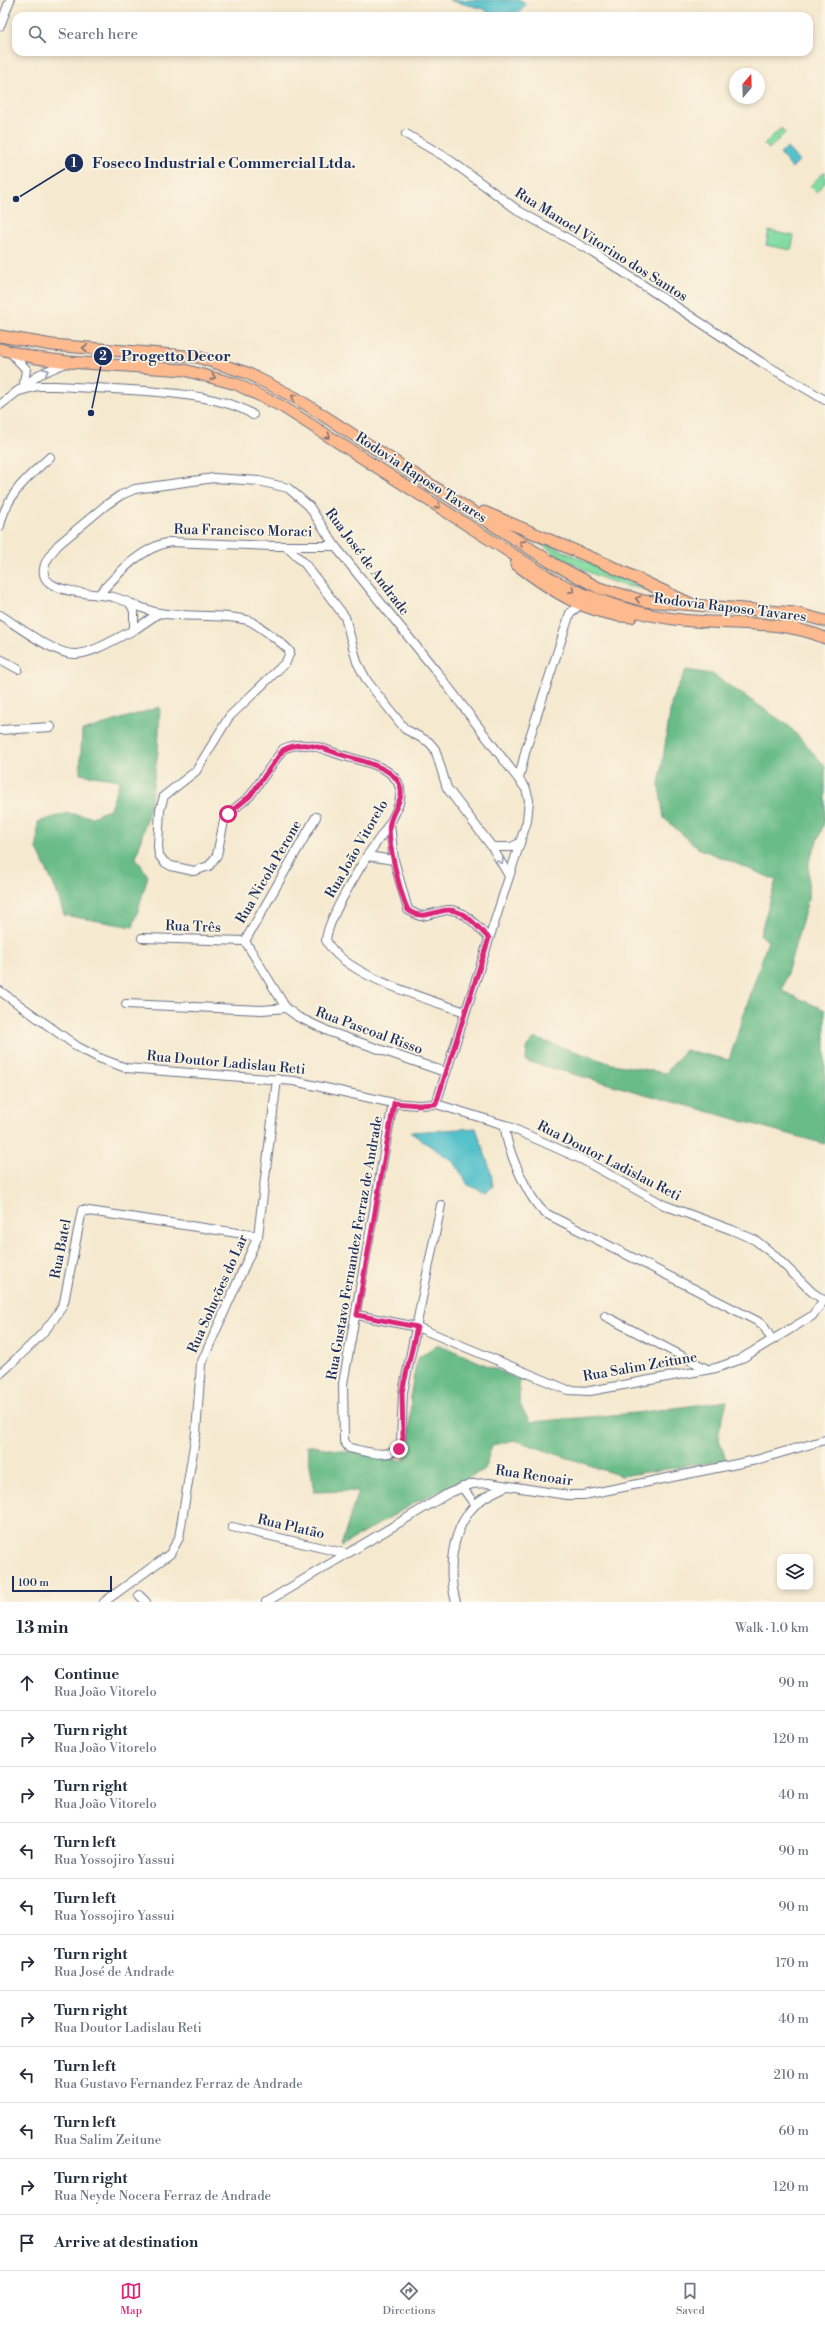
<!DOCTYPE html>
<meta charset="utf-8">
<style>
body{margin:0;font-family:"Libre Bodoni",serif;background:#f6f6f7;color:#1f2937}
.controls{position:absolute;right:12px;bottom:12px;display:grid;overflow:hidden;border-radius:8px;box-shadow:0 2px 6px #0003}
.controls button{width:36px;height:36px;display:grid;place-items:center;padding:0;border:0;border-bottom:1px solid #e0e1e3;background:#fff;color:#1f2937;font:20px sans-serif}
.compass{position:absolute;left:729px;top:68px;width:36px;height:36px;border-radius:50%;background:#fff;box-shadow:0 2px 6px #0003;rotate:19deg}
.scale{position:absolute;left:12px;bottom:10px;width:100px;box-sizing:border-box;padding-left:4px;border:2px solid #1b2f5e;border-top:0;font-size:11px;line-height:14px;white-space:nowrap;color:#1b2f5e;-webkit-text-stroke:3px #fcf5e5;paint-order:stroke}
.stop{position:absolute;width:12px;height:12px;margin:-9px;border:3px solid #db2777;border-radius:50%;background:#fff}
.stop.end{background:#db2777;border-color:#fff;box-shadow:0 1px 4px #0008}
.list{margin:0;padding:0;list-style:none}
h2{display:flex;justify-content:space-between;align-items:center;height:52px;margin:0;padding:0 16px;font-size:17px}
h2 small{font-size:13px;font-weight:400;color:#747a83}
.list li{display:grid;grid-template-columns:26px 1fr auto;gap:12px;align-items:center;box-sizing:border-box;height:56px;padding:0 16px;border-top:1px solid #e0e1e3}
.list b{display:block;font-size:15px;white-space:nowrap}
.list p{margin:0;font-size:13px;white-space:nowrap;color:#747a83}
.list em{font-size:13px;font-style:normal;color:#747a83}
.icon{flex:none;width:22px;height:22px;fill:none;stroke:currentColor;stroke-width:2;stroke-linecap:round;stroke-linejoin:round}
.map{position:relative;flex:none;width:825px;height:1602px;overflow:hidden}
.search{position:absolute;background:#fff;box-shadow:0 2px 6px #0003;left:12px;right:12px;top:12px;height:44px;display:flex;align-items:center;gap:10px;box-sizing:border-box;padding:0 14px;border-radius:12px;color:#747a83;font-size:15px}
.sheet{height:668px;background:#fff}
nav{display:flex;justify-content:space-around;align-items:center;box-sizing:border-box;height:56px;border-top:1px solid #e0e1e3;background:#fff;font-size:11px;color:#747a83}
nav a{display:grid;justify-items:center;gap:2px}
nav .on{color:#db2777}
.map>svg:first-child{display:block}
</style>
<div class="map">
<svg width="825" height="1602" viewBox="0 0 825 1602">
<rect width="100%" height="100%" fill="#fcf5e5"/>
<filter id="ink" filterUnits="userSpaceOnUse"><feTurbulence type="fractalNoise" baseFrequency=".025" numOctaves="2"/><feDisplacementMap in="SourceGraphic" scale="8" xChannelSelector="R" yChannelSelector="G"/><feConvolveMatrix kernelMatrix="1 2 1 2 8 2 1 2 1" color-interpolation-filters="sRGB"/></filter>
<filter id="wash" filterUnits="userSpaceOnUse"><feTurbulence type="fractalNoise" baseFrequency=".012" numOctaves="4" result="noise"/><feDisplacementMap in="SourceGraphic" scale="16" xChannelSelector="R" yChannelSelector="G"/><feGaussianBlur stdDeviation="0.9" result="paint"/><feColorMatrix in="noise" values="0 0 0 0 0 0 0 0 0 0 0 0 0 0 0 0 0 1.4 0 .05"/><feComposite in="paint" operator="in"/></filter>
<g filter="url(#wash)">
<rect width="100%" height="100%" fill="#f5e9cf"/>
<!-- green -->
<g fill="#82dca2" stroke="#4e8680">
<polygon points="781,128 785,133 769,149 764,144"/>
<polygon points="825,171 825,183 816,192 810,186"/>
<polygon points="769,231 794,236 791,250 766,245"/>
<path d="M522 532 646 589C600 585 560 556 522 532Z"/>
</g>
<!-- forest -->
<g fill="#69bc88" stroke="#427673">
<polygon points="686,670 712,674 789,726 825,766 825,821 809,862 808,900 782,991 825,1010 825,1144 526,1061 527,1046 535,1038 612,1064 666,1073 685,1050 729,1060 768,941 760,935 776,880 698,848 664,818 659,786 672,699"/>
<polygon points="160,707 158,751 150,806 136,858 148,876 133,927 64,915 56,890 37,849 38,822 68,813 92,817 110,809 120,780 80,774 82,731"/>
<path d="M438 1344 520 1380C518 1399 518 1406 531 1422L636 1413 727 1401 718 1436 726 1460 621 1476 515 1440 492 1445 484 1470 416 1502 341 1546 358 1491 314 1492 307 1445 403 1461 409 1449 411 1392 417 1359Z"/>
</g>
<!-- water -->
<g fill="#54c1cb" stroke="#387894">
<polygon points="449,0 521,0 526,4 518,14 493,16 484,9"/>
<polygon points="787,148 799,161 792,168 780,154"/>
<polygon points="476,1128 491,1172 493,1187 486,1192 468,1185 455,1163 410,1132"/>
</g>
</g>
<g filter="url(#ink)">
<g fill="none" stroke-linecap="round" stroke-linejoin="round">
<!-- minor casing -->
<g stroke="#677086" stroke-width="10">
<g id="minor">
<polyline points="0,26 10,0"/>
<polyline points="406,134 447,158 519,211 594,253 761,362 825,400"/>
<polyline points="11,353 26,369 24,384"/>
<path d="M16 392 38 386H55C102 389 218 389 253 415"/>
<polyline points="0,405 40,374 68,362"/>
<path d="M0 526C6 495 28 477 50 457"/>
<polyline points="286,546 305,564 345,617 357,662 367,681 405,729 429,742 435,749 447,788 492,847"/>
<path d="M98 595C118 574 140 548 170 542L272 546H335"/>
<polyline points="131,605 134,611 134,630 159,613"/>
<path d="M0 615C18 626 56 656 77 654 96 652 116 638 134 630"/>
<polyline points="0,659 18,669"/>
<polyline points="0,730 51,727"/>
<polyline points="519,778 526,749 570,613 580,605"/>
<polyline points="367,856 394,860 390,824"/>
<path d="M394 860 408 910 420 916C430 915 439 911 448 910 465 909 478 928 489 938"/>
<polyline points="509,876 492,847 511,847 520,843"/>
<polyline points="142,938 245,941"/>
<polyline points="245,941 316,817"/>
<polyline points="245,941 286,1008"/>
<polyline points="0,991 78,1047 99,1058 126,1068 294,1081 393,1103 418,1105 436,1104 505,1125 581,1159 664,1205 732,1230 755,1240 773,1254 812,1292 825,1301"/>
<polyline points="126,1004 262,1010 286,1008 298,1017 330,1032 445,1072"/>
<path d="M393 1103 343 1384 344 1441 349 1448C365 1451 391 1461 401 1445L403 1392 441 1205"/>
<path d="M436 1104 527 821 529 800 526 789 436 671 335 546 309 506 288 488 259 481 214 478 135 489 121 495 106 505 58 545C13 595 86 591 113 597 129 601 143 610 159 613 187 618 220 613 247 620 253 621 287 646 290 652L286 662 229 717 196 771 164 796 160 810 158 846 159 855 164 862 171 866 194 871 209 866 217 855 224 821 228 814 250 796 283 749C303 740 319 747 338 754 355 760 381 763 394 777 415 799 379 837 367 856 355 876 328 919 326 940 342 975 430 1000 465 1012"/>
<path d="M505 1125C505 1147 529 1200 545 1213L757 1321 763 1325 772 1340"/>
<polyline points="357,1315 417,1327 568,1390 590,1391 716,1368 739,1360 812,1316 824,1300"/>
<polyline points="605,1316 707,1369"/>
<path d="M0 1374C22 1353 51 1330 64 1302L82 1210 258 1236"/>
<polyline points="462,1487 475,1505"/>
<polyline points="232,1527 344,1553"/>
<polyline points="139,1595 146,1602"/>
<polyline points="104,1602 170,1554 179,1538 196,1433 201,1364 258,1236 277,1079"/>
<polyline points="266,1602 449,1493 472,1484 489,1483 567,1495 584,1495 756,1460 825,1440"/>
<path d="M456 1602C447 1571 451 1530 475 1505 484 1496 496 1491 507 1486"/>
</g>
</g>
<!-- highway casing -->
<g stroke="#677086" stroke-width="13">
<g id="highway">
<polyline points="0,336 52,345 198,357 247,373 296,398 554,564 599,588 644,601 795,613 825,621"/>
<path d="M0 349 36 358 69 362 184 370 236 384 283 407 553 580C592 600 631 613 674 619 723 626 779 618 825 638"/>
<polyline points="484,512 604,563 691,604"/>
<path d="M516 564C550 590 586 614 631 617"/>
</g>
</g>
<!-- minor -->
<use href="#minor" stroke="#fff" stroke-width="8"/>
<!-- highway -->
<use href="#highway" stroke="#fcba8e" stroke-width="11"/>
</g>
<!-- one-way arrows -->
<defs><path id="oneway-chevron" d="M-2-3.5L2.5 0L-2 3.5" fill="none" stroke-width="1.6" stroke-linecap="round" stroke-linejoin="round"/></defs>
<g stroke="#806e74">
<use href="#oneway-chevron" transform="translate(85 348) rotate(-175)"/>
<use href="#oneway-chevron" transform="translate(213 377) rotate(16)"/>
<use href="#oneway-chevron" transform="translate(294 397) rotate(-150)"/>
<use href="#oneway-chevron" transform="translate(328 436) rotate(33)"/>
<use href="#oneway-chevron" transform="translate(438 506) rotate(33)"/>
<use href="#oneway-chevron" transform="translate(522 543) rotate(-147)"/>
<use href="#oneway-chevron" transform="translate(572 590) rotate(27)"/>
<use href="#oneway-chevron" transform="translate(638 599) rotate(-167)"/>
</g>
<g stroke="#8d97ae">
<use href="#oneway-chevron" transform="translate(46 371) rotate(-25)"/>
<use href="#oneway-chevron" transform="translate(501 861) rotate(60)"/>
</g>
</g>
<g fill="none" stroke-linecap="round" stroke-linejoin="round" filter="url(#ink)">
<!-- route -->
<path stroke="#db2777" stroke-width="5" d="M228 814 250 796 283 750C304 739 322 748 342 755 360 761 404 768 401 795 399 805 392 813 390 823 386 838 401 896 408 910 426 924 440 904 458 912 470 916 480 930 489 938L436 1104 418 1105 394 1103 357 1315 417 1327 402 1392 403 1438 399 1449"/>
</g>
<g text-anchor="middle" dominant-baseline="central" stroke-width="3.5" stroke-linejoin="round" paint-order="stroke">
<!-- street labels -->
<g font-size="14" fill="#1b2f5e" stroke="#fcf5e5">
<text transform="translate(601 245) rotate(32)">Rua Manoel Vitorino dos Santos</text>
<text transform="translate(421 478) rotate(33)">Rodovia Raposo Tavares</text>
<text transform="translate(243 531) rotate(1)">Rua Francisco Moraci</text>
<text transform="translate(367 562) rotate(53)">Rua José de Andrade</text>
<text transform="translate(730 608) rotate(7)">Rodovia Raposo Tavares</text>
<text transform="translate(357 849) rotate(-60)">Rua João Vitorelo</text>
<text transform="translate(269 872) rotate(-60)">Rua Nicola Perone</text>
<text transform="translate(193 927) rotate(2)">Rua Três</text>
<text transform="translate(369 1031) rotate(20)">Rua Pascoal Risso</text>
<text transform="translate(226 1063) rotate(5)">Rua Doutor Ladislau Reti</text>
<text transform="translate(609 1161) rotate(27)">Rua Doutor Ladislau Reti</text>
<text transform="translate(355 1248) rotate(-80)">Rua Gustavo Fernandez Ferraz de Andrade</text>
<text transform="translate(61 1249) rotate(-79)">Rua Batel</text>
<text transform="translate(218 1294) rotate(-66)">Rua Soluções do Lar</text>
<text transform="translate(640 1367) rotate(-10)">Rua Salim Zeitune</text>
<text transform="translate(534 1476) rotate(8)">Rua Renoair</text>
<text transform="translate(291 1527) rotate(13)">Rua Platão</text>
</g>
</g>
<!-- callouts -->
<path fill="none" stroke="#1b2f5e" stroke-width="1.5" d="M16 199L74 163M91 413L103 356"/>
<g fill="#1b2f5e" stroke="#fcf5e5" stroke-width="1.5">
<circle cx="16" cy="199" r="4"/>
<circle cx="91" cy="413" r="4"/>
<circle cx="74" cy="163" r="10"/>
<circle cx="103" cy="356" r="10"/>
</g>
<g font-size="12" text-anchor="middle" font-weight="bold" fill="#fff">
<text x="74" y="167">1</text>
<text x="103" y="360">2</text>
</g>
<g font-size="15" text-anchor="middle" font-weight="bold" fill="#1b2f5e" stroke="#fcf5e5" stroke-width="3.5" stroke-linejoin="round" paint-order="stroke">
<text x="224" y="168">Foseco Industrial e Commercial Ltda.</text>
<text x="176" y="361">Progetto Decor</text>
</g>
</svg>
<div class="controls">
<button><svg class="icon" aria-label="layers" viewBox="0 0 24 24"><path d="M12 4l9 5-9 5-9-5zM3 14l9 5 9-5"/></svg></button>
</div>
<svg class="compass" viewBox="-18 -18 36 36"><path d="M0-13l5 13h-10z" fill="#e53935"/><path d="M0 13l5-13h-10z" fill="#747a83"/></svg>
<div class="scale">100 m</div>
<div class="stop" style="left:228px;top:814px"></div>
<div class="stop end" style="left:399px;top:1449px"></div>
<div class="search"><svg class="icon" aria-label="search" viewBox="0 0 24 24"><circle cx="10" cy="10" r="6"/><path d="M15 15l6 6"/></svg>Search here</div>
</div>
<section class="sheet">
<h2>13 min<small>Walk · 1.0 km</small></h2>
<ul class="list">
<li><svg class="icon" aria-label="ahead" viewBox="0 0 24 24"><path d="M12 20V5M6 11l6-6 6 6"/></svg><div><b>Continue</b><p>Rua João Vitorelo</p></div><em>90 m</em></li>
<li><svg class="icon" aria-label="right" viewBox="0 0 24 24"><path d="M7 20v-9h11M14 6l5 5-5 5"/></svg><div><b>Turn right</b><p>Rua João Vitorelo</p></div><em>120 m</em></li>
<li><svg class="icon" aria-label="right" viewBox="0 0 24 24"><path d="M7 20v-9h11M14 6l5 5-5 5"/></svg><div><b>Turn right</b><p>Rua João Vitorelo</p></div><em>40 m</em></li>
<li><svg class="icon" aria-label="left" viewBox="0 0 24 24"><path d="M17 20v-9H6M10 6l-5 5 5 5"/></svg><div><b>Turn left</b><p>Rua Yossojiro Yassui</p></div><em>90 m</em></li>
<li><svg class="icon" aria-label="left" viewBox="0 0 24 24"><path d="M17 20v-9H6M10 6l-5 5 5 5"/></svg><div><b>Turn left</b><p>Rua Yossojiro Yassui</p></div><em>90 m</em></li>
<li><svg class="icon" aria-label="right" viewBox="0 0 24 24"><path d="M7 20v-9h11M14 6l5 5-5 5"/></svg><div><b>Turn right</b><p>Rua José de Andrade</p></div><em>170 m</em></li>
<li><svg class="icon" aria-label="right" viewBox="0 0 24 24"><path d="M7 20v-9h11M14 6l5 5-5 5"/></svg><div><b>Turn right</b><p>Rua Doutor Ladislau Reti</p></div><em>40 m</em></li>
<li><svg class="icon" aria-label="left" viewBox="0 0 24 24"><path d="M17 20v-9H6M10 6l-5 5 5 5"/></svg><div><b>Turn left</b><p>Rua Gustavo Fernandez Ferraz de Andrade</p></div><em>210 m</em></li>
<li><svg class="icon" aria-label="left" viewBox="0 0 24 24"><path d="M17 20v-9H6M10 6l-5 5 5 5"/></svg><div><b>Turn left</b><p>Rua Salim Zeitune</p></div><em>60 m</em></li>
<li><svg class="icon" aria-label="right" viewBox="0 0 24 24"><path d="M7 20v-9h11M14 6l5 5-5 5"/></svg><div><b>Turn right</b><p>Rua Neyde Nocera Ferraz de Andrade</p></div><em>120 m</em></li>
<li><svg class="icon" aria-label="arrive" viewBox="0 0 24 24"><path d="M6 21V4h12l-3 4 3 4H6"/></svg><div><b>Arrive at destination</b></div></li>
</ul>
</section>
<nav>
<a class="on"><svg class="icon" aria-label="map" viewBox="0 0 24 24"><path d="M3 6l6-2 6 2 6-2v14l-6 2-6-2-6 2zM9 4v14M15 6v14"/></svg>Map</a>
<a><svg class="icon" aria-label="directions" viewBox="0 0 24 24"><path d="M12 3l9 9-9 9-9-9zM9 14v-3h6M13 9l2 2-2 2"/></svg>Directions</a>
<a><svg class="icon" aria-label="saved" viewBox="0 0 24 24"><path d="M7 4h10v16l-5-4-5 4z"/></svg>Saved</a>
</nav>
